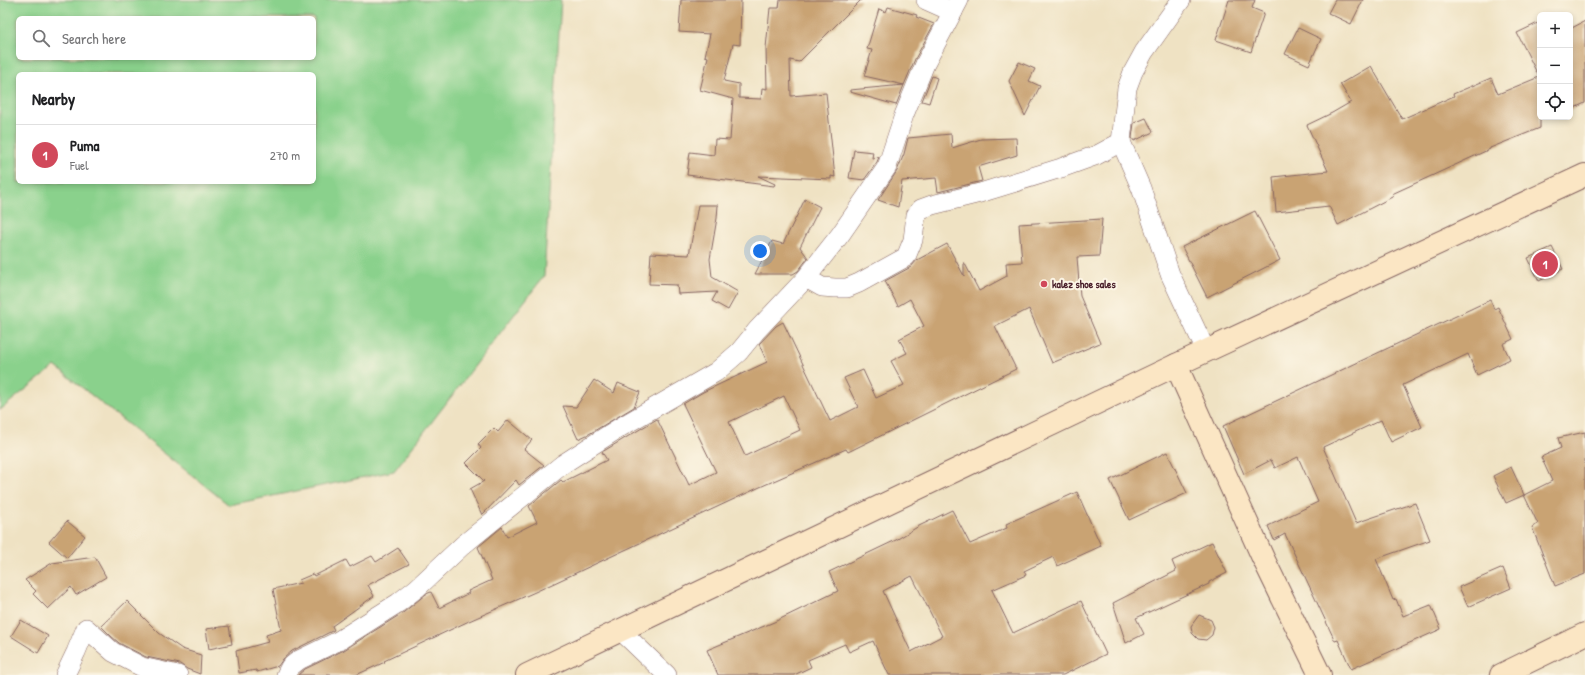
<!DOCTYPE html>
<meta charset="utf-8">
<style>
body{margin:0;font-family:"Patrick Hand",sans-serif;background:#f6f6f6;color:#202124}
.controls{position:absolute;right:12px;top:12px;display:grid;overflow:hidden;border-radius:6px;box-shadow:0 2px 6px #0003}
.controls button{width:36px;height:36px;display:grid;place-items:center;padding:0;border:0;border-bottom:1px solid #e0e0e0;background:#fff;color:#202124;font:20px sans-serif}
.you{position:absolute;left:760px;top:251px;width:14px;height:14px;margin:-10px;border:3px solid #fff;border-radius:50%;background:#1a73e8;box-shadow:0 0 0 6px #1a73e833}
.badge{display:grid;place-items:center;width:26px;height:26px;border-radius:50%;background:#d1495b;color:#fff;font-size:13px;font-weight:700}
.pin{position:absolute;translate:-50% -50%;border:2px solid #fff;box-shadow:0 1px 4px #0006}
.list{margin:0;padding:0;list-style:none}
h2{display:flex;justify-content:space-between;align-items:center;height:52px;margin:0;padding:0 16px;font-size:17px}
h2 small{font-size:13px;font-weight:400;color:#757577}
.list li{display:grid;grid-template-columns:26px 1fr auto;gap:12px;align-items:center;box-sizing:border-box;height:60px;padding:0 16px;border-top:1px solid #e0e0e0}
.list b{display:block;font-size:15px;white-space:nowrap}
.list p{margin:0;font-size:13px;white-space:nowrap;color:#757577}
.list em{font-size:13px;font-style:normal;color:#757577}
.icon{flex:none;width:22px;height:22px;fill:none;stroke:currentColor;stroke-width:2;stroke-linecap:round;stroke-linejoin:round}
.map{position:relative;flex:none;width:1585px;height:675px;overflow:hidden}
.search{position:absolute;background:#fff;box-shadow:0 2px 6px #0003;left:16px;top:16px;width:300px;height:44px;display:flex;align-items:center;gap:10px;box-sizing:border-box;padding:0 14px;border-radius:6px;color:#757577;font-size:15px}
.panel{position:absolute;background:#fff;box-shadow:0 2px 6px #0003;left:16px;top:72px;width:300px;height:112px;border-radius:6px}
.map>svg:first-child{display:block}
</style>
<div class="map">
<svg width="1585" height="675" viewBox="0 0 1585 675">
<rect width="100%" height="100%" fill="#fcf5e5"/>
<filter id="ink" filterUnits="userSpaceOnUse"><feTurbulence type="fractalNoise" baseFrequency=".025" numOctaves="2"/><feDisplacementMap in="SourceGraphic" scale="8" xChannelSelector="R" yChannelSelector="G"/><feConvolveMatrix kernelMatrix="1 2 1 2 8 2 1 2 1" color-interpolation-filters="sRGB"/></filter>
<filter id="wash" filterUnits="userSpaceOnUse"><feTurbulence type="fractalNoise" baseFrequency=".012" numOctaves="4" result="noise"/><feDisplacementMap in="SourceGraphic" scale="16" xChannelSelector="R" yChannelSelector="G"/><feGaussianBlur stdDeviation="0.9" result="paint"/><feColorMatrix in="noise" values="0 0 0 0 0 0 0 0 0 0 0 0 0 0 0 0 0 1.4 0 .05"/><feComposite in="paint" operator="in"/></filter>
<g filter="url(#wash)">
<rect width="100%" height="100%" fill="#efe2c3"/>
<!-- green -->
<path fill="#8ad18c" stroke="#6a785c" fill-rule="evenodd" d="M0 0H561L544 276 394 471 229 505 55 366 0 410ZM18 18H314V58H18ZM18 74H314V182H18Z"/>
<g id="blocks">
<!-- building -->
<g fill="#c9a373" fill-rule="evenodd">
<polygon points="681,0 741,0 740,45 733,44 724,81 739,84 739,98 761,99 762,88 767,89 766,48 770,8 779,8 780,0 861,0 799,62 790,60 791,96 826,93 835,177 831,176 831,179 758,176 775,184 774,186 687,175 690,152 714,155 715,139 730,140 733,99 700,90 708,57 705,56 710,34 679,32"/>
<polygon points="1229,0 1255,0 1252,8 1264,13 1251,52 1216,40"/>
<polygon points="1335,0 1363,0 1351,24 1328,13"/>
<polygon points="888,7 917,15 916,17 934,24 915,59 904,85 864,76 872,50 867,49 879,9 886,12"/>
<polygon points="1585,21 1585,103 1570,110 1570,29"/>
<polygon points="1540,22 1540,128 1490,148 1490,149 1392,194 1394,196 1338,225 1329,206 1276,212 1273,177 1328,171 1307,125 1332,113 1351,102 1340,84 1371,66 1402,119 1454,96 1453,94 1491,78 1498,94 1539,77 1517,33"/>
<polygon points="1298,28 1321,39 1309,65 1285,54"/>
<polygon points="1019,62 1035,69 1029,81 1040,86 1025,116 1009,81"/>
<polygon points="932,76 937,78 929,103 922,101"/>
<polygon points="904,85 896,105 850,92 850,90"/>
<polygon points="1146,118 1153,132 1134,141 1132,138 1134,123"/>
<polygon points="951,134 952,148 981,139 1016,138 1017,155 978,167 982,181 938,192 936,178 902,181 898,207 878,200 897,171 904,154 908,138"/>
<polygon points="854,150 873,152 872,158 879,157 877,162 864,180 849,178"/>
<polygon points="805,199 820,207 800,247 808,258 798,271 793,274 755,274 772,241 783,244"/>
<polygon points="698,205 718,205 717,218 710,259 712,277 738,292 728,310 712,301 717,292 678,294 677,285 649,284 651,253 689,255"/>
<polygon points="1255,211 1280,260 1207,297 1182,247"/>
<path d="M1102 219 1099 256 1077 257 1080 296 1100 343 1052 363 1029 309 995 326 1016 369 848 452 846 449 760 487 535 592 469 621 384 661 385 662 356 675H298L305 669 344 650 404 612 426 594 431 592 439 608 469 593 468 591 492 580 478 547 502 527 507 537 537 522 529 506 561 480 563 482 607 460 602 452 657 419 689 485 716 472 683 404 703 392 767 362 759 344 776 326 783 322 830 421 858 407 844 378 863 370 876 398 904 385 891 361 907 353 899 339 924 326 910 299 898 306 885 281 911 267 917 260 947 244 964 276V262L979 291 1007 276 1006 263 1022 262 1019 224ZM784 396 800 430 745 456 729 422Z"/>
<polygon points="1552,247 1563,269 1539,281 1528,258"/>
<polygon points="1490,300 1494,309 1498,307 1513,339 1503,344 1510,359 1477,375 1468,354 1403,385 1422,427 1391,442 1381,420 1323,447 1356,523 1415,503 1430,540 1376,559 1393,600 1396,599 1403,616 1431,605 1441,629 1351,669 1338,640 1335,641 1285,534 1274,540 1268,526 1318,502 1298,457 1275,468 1271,460 1244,474 1223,426"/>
<polygon points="594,380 614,393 618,383 640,392 634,407 589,434 578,439 563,406 576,407"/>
<polygon points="508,420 532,440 524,449 544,465 519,485 516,480 482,515 470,489 484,481 466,463 481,448 478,444 494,428 498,432"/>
<polygon points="1585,432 1585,574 1555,586 1532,527 1538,524 1524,495 1552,481 1541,457 1561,448 1558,438"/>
<polygon points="1167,452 1187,493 1129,520 1110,480"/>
<polygon points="1511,467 1524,495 1506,503 1493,476"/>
<path d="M1077 492 1101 546 1057 566 1053 557 1024 571 1026 575 992 590 1013 633 1081 601 1106 654 1063 675H889L873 641 849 652 845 644 808 660 811 667 794 675H718L707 650 774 622 838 591 829 572 896 540 919 526 952 510 970 544 1007 528 1006 524ZM912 576 942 636 911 652 883 591Z"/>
<polygon points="67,521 85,536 67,558 49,542"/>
<polygon points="1212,542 1227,573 1209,582 1209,584 1136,618 1144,634 1126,643 1113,603 1176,571 1172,561"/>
<polygon points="398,548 409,564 368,585 374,596 332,626 334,630 292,651 283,659 278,666 257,672 256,670 239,673 236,651 268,642 266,635 281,630 273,589 301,583 299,580 313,574 314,576 346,560 350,567 372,556 376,562"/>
<polygon points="95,557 106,577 76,595 71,587 48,609 33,594 36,591 25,580 52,563"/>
<polygon points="1503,568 1511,588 1468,607 1459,587"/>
<polygon points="127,601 159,633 182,649 201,655 200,674 187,669 180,664 146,657 119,643 111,636 101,626"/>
<polygon points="1199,615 1211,620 1214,627 1212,635 1206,640 1198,639 1192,633 1191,626"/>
<polygon points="21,620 48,636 38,653 11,636"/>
<polygon points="229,626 232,644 209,649 206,629"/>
</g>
</g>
</g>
<g filter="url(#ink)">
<use href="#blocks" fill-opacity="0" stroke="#846360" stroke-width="1"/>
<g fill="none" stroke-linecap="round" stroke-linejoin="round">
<!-- street casing -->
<g stroke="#846360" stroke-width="20">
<g id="street">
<polyline points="926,0 953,12"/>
<polyline points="1181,0 1144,52 1133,72 1127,88 1121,142 1141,188 1170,274 1206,351"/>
<polyline points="806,278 822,287 835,288 847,288 859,283 906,257 913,240 916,215 921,209 932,205 980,193 1061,168 1097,155 1121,142"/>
<polyline points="621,631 667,675"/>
<polyline points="65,675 76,652 86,628 113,652 142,667 178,675"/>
<polyline points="286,675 290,667 299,660 338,641 398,603 417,588 463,545 563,464 619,428 716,372 739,352 757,330 806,278 840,235 887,167 904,115 925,64 959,0"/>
</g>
</g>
<!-- secondary casing -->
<g stroke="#846360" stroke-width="24">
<g id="secondary">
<polyline points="1176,365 1263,558 1320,675"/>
<polyline points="527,675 1176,365 1585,175"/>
<polyline points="1501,675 1585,634"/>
</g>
</g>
<!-- street -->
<use href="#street" stroke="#fff" stroke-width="19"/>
<!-- secondary -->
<use href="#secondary" stroke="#fbe6c4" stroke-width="22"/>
</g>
</g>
<!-- markers -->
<circle fill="#d1495b" stroke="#fcf5e5" stroke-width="1.5" cx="1044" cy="284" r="4"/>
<g text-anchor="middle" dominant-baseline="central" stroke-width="4" stroke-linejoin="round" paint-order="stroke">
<!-- poi labels -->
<g font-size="11" font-weight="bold" fill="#4a1f2b" stroke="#fcf5e5" text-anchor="start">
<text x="1052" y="284">kalez shoe sales</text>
</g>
</g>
</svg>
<div class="controls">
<button>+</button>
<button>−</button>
<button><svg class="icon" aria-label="locate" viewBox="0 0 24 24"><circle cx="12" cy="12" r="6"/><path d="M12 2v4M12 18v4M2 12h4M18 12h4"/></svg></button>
</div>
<div class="you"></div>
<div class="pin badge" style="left:1545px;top:264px">1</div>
<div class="search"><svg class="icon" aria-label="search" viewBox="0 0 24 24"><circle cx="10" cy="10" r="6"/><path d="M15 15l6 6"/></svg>Search here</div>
<section class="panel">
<h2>Nearby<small></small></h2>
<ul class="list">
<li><span class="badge">1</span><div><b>Puma</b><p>Fuel</p></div><em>270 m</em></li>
</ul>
</section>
</div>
